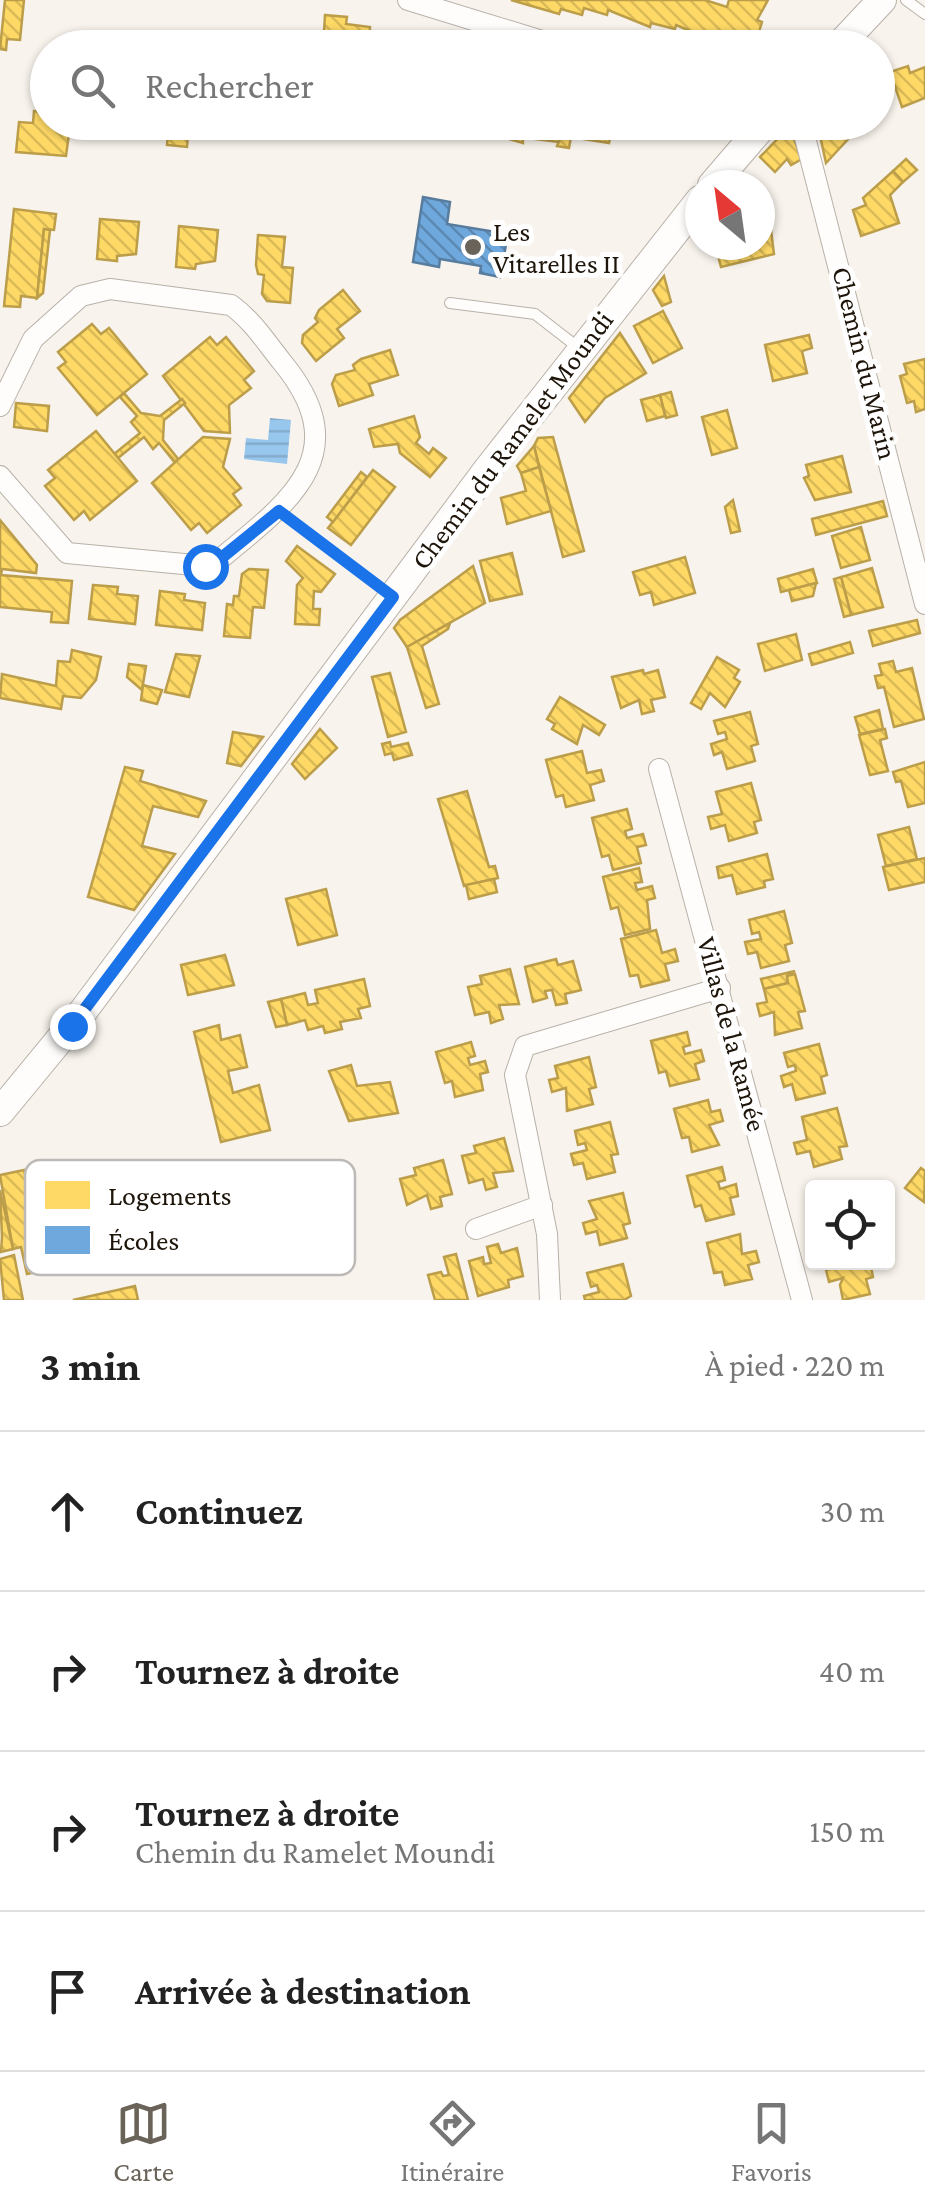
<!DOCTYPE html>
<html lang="fr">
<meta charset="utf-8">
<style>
body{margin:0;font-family:"Crimson Pro",serif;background:#f6f6f6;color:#222}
.controls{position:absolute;right:30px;bottom:30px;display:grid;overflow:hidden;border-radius:10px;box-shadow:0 2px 8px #0004}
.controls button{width:90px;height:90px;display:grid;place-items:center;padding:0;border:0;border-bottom:2px solid #e0e0e0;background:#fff;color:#222;font:50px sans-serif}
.compass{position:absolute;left:685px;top:170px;width:90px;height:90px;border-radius:50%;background:#fff;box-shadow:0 2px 8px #0004;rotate:331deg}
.stop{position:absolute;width:30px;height:30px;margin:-22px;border:8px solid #1a73e8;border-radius:50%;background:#fff}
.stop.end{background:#1a73e8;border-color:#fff;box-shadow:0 2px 10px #0008}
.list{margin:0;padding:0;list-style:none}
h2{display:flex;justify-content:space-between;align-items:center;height:130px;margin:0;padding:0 40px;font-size:42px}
h2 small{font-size:32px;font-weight:400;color:#767676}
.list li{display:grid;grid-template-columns:65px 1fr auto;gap:30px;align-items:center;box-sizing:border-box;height:160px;padding:0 40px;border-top:2px solid #e0e0e0}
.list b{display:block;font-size:38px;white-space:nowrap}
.list p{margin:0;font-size:32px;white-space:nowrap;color:#767676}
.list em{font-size:32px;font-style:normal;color:#767676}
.icon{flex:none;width:55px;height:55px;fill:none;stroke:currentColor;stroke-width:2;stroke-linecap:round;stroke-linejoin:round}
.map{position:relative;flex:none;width:925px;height:1300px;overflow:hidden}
.search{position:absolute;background:#fff;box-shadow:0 2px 8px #0004;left:30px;right:30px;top:30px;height:110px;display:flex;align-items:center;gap:25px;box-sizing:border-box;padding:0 35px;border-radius:55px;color:#767676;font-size:38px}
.sheet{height:770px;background:#fff}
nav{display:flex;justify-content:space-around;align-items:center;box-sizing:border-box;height:140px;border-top:2px solid #e0e0e0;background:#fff;font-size:28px;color:#767676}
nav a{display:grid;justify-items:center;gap:5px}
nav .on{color:#6a6359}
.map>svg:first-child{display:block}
</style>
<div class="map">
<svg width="925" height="1300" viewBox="0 0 925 1300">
<defs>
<pattern id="water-rules" width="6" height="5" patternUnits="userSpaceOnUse" patternTransform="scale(2.5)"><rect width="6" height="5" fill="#98c7ee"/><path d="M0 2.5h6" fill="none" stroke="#83aacb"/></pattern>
<pattern id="homes-back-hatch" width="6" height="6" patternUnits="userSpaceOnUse" patternTransform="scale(2.5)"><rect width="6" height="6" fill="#ffd966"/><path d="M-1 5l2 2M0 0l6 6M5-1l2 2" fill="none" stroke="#dab957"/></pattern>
<pattern id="schools-back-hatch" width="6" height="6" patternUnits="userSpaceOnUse" patternTransform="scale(2.5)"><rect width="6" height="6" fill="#6fa8dc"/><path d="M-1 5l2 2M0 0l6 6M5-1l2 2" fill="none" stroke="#5b88b1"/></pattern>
</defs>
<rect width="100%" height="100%" fill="#f8f3ec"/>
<!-- water -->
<polygon fill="url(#water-rules)" points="270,418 291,420 287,464 244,459 246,438 268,440"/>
<!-- homes -->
<g fill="url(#homes-back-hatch)" stroke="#bc9e4a" stroke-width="2.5">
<polygon points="5,0 24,0 20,40 7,39 6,50 0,49"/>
<polygon points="511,0 705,0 727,7 729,0 768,0 757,20 762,22 754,48 738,48 733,37 720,33 717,42 676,25 675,29 651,23 650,27 608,10 607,15 584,8 582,15 561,9 559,14"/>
<polygon points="325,15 347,17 346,24 370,27 369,48 323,48"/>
<polygon points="908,66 910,73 925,67 925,98 902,107 890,72"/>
<polygon points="34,111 48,112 48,122 70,126 66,156 16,152 19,122 33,123"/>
<polygon points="169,122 237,122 237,130 189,125 187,147 167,145"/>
<polygon points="507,122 522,122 523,143 509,139"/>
<polygon points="522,122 567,122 558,142 519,137"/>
<polygon points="567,122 613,122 609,143 571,137 569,148 557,146"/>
<polygon points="817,122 864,122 826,163"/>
<polygon points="789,127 802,159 791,165 787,159 775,172 760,157"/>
<polygon points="906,159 917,170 903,182 893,171"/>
<polygon points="893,171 903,182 890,195 899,223 861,236 853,210 866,205 863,198"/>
<polygon points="14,209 56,214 54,230 44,229 37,298 21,296 20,307 4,306"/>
<polygon points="100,219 139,222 136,254 117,256 117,261 97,259"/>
<polygon points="770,222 774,254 721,267 717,252 725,250 724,245 760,245 760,225"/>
<polygon points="179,226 218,230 215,261 196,264 195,269 176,267"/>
<polygon points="44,229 50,230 43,293 37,298"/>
<polygon points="258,235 285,237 282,267 293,268 290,303 267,301 262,294 264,275 258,274 256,265"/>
<polygon points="664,276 671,302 662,306 653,290"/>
<polygon points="343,290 360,311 337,329 344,338 316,361 302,343 303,335 318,322 315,318 319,310"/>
<polygon points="663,311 682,348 653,363 634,326"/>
<polygon points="92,324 101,334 109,328 147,374 97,415 58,368 66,362 58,352"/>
<polygon points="620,333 646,373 605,398 585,422 569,398"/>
<polygon points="809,335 812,348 802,351 807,373 773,381 765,345"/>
<polygon points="210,337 217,345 226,337 254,371 244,380 251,388 229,405 230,433 204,431 163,376"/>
<polygon points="390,350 398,375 369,384 373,395 339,406 332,384 336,375 355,370 353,365 361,359"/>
<polygon points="925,359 925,409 916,412 914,401 907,403 900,376 907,374 904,364"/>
<polygon points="671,392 677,415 666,418 660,395"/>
<polygon points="124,393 141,413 160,416 182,399 185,403 164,420 163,440 179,460 176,464 159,443 153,449 144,437 118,458 114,454 140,433 131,422 137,416 120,397"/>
<polygon points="660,395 665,416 647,421 641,400"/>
<polygon points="16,403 49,406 47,431 14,427"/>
<polygon points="727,410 737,448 712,455 702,417"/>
<polygon points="414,416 420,437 416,443 429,454 433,448 446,458 430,477 400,453 398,444 374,447 369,429"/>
<polygon points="96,431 137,481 90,520 84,511 74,520 45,486 55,478 48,470"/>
<polygon points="203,437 230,439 223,467 241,488 233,494 241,505 207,533 199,523 191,530 152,483"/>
<polygon points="553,437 584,551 563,557 534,446 538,438"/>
<polygon points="534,446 539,467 521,473 517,466"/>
<polygon points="842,456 851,492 815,500 804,478 809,476 806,465"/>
<polygon points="539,467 551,511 507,524 501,498 526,491 521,473"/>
<polygon points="373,470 395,487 351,545 328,528"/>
<polygon points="361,472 367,477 333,522 327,517"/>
<polygon points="733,500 740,531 731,533 725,507"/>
<polygon points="883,501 887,516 816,535 812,519"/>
<polygon points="0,520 37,565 36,573 2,569 1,575 72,581 68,623 51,622 52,612 0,607"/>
<polygon points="861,527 870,560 841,568 832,536"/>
<polygon points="297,546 335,574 321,592 314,591 313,609 320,609 319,625 295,624 297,585 303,578 286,561"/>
<polygon points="512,553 522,594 490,601 480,561"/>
<polygon points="685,557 695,593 654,605 651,592 640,595 633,572"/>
<polygon points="473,566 485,603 407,647 394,628 400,620"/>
<polygon points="872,568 883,607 851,615 841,577"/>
<polygon points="249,569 268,570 264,608 253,607 250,638 224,636 227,604 233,605 234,596 239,596 242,574"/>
<polygon points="813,569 817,583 781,592 778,579"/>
<polygon points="841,577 851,615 844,617 834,579"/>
<polygon points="816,583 813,596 792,601 789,590"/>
<polygon points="93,585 118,587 117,594 138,596 135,624 89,619"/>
<polygon points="160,591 185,594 184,600 205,603 202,630 156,625"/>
<polygon points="917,620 920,633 873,646 869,631"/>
<polygon points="450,623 448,629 422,646 439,704 426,708 407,647"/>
<polygon points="796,634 802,660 765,671 758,644"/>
<polygon points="850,642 853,653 812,665 809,654"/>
<polygon points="72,650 101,657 96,680 81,698 63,696 61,709 0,698 2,674 56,686 58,661 70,662"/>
<polygon points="176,654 200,656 189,697 165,692"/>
<polygon points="717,657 739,670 734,678 740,682 725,707 710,693 701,709 691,703"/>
<polygon points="893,661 896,672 912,668 924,719 894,727 884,687 878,688 875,676 882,675 879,664"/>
<polygon points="129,664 146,666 142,690 127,677"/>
<polygon points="643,670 644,674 658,670 665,697 651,700 654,711 642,714 639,700 621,708 612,677"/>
<polygon points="390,673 406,732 388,737 372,677"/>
<polygon points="143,685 162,690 157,704 141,700"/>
<polygon points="560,697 605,725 599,735 583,725 577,744 552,729 555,724 547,719"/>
<polygon points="879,710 883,729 860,734 855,717"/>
<polygon points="750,712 758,744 751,746 755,761 727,769 722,752 714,755 711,744 727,739 725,732 718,734 714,721"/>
<polygon points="320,729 337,748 305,779 292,764"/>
<polygon points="885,729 887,738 880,740 888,771 870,775 859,735"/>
<polygon points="233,732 263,737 241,766 227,763"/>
<polygon points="390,742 391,747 408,743 412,755 394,760 392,753 385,755 382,744"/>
<polygon points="582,751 587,773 601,770 604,781 590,785 594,800 566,807 563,795 556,797 546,760"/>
<polygon points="925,762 925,803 908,807 901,781 896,782 893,772"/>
<polygon points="125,767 143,771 140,781 206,801 198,817 153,806 142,846 175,854 134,910 88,897"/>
<polygon points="751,783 761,820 754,822 757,833 729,841 725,825 711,829 708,817 722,814 716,792"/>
<polygon points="467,791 489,867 495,866 498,878 464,886 438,799"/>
<polygon points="627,809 632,829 625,831 627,838 643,834 646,845 637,847 641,863 613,870 609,855 602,857 592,818"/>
<polygon points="909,827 917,859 886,866 878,835"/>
<polygon points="767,854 773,879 764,881 765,887 737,894 732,875 719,878 717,867"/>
<polygon points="925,858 925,882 889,890 883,867"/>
<polygon points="639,868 642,882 635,883 637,890 652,886 655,898 647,900 650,929 625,935 618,907 611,909 603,877"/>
<polygon points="494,879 497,892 469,899 466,885"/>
<polygon points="326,889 337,935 298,945 286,899"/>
<polygon points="784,911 792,943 785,945 789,961 761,968 757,952 748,954 745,942 761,939 759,932 752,934 749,920"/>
<polygon points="656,930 662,953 675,949 678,961 665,964 669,980 641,987 638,975 630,976 621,939"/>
<polygon points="225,955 234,985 188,995 181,965"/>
<polygon points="556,959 558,965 573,961 581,990 565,994 567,1003 556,1005 552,990 545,991 547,998 533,1002 525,967"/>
<polygon points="510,969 519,1004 499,1005 503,1019 491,1023 489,1012 475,1015 468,987 482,984 480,976"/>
<polygon points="795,971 787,976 788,983 764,989 761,979"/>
<polygon points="795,974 805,1011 798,1012 802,1028 775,1035 774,1012 760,1016 757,1004 767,1002 764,989 788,983 787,976"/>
<polygon points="364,979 370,1006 358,1009 361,1018 340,1022 342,1029 325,1033 323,1026 308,1030 305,1020 287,1025 281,999 305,993 308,1005 318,1003 315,990"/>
<polygon points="281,999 287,1025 276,1027 268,1002"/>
<polygon points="219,1025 221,1040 240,1035 247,1067 228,1071 233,1093 259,1085 270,1130 221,1142 194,1032"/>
<polygon points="687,1032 690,1045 683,1047 685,1054 701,1050 704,1061 695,1064 699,1079 670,1086 666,1071 659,1073 651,1041"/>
<polygon points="471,1042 475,1056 468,1058 470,1065 485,1061 488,1072 480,1074 483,1090 455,1097 452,1081 445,1083 436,1052"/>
<polygon points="819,1044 827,1075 821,1077 825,1093 796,1100 792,1084 784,1087 781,1076 796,1071 795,1065 788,1067 784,1053"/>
<polygon points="589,1057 596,1087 589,1089 593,1104 567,1111 566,1088 552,1092 549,1080 558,1078 555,1066"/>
<polygon points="351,1065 357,1086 390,1082 398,1113 349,1121 329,1071"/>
<polygon points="708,1100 711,1112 720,1110 723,1121 709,1125 719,1145 692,1152 689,1137 682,1138 674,1109"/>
<polygon points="837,1108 847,1146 839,1147 842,1159 814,1167 810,1151 797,1154 794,1143 807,1140 802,1117"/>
<polygon points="610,1122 618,1154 611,1155 615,1172 587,1179 583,1163 574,1165 571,1154 587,1150 585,1143 578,1145 575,1131"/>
<polygon points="504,1138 513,1171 493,1173 497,1187 486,1190 483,1179 469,1183 462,1156 476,1153 474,1146"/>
<polygon points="443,1160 452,1194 440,1197 442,1206 431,1209 427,1195 407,1205 400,1179 416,1175 414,1168"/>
<polygon points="722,1167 725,1180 718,1182 720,1189 736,1184 738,1196 730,1198 734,1214 706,1221 701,1205 695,1207 687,1176"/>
<polygon points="921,1168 925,1171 924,1202 905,1188"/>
<polygon points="24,1170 28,1186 49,1181 68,1265 27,1274 21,1247 13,1249 0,1175"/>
<polygon points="0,1190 13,1249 1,1252 2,1237"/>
<polygon points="623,1193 630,1223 623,1225 627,1238 600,1245 597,1231 586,1234 583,1223 597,1219 589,1201"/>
<polygon points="740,1234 742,1254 756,1251 759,1262 748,1265 752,1279 725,1285 722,1272 714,1273 707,1243"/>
<polygon points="498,1244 501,1253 517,1248 523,1276 508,1280 509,1287 478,1296 469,1261 483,1257 484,1264 491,1263 487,1247"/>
<polygon points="456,1254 468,1300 435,1300 428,1275 441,1272 443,1276 449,1275 444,1257"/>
<polygon points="14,1255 23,1300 4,1300 0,1259"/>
<polygon points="834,1262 870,1262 873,1277 866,1279 870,1294 843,1300 840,1285 843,1278 829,1282 826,1270 835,1268"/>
<polygon points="623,1264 631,1296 624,1300 585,1300 584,1296 599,1292 597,1285 591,1287 587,1273"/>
<polygon points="135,1286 138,1300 73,1300"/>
</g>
<!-- schools -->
<polygon fill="url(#schools-back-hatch)" stroke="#577c9d" stroke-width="2.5" points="423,197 450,202 447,224 508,234 500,277 480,273 481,266 440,259 439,267 413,262"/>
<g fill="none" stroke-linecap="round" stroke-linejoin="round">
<!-- service casing -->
<g stroke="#b8b1a8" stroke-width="12">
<g id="service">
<polyline points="906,0 925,14"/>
<polyline points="450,303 535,314 580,349"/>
</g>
</g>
<!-- minor casing -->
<g stroke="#b8b1a8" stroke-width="22">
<g id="minor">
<polyline points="408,0 565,48"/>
<polyline points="801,122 925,604"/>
<path d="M0 406 33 339 81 296 110 289 231 305C252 320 266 342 282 362 357 453 291 501 220 559L205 566 67 553 0 476"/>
<polyline points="659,769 802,1300"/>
<polyline points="476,1229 542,1205"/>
<polyline points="550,1300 547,1234 515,1075 525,1046 720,988"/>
</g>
</g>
<!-- secondary casing -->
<g stroke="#b8b1a8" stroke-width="30">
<g id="secondary">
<polyline points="837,48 882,0"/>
<polyline points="712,185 766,122"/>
<polyline points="0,1112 84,1010 488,469 700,200"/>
</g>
</g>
<!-- path -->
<polyline stroke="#e0dfdd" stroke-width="4" stroke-dasharray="8 8" stroke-linecap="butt" points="294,523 371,581"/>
<!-- service -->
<use href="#service" stroke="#fefdfc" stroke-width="10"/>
<!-- minor -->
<use href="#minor" stroke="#fefdfc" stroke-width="20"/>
<!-- secondary -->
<use href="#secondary" stroke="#fefdfc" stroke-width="28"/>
</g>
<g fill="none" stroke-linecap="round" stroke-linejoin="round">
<!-- route -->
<polyline stroke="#1a73e8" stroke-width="12" points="72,1026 393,597 279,511 220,559 205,566"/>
</g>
<!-- markers -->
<circle fill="#6a6359" stroke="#fff" stroke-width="4" cx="473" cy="247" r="10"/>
<g text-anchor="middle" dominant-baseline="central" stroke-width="10" stroke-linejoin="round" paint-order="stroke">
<!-- poi labels -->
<g font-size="28" fill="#1e150a" stroke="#fff" text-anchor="start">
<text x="493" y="231">Les<tspan x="493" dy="32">Vitarelles II</tspan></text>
</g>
<!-- street labels -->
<g font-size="28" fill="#1e150a" stroke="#fff">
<text transform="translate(865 363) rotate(76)">Chemin du Marin</text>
<text transform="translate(512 440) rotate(-53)">Chemin du Ramelet Moundi</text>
<text transform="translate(732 1034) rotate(75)">Villas de la Ramée</text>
</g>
</g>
<!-- legend -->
<rect x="25" y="1160" width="330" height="115" rx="15" fill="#fff" stroke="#bcb9b6" stroke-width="2.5"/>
<rect x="45" y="1181" width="45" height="28" fill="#ffd966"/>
<rect x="45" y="1226" width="45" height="28" fill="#6fa8dc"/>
<g font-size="28" fill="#1e150a">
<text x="108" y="1205">Logements</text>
<text x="108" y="1250">Écoles</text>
</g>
</svg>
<div class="controls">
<button><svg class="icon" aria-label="locate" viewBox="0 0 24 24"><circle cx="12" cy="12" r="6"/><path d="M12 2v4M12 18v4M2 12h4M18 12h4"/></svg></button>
</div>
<svg class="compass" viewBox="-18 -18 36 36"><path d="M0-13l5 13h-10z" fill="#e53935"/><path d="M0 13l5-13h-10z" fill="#767676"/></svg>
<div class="stop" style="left:205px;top:566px"></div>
<div class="stop end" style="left:72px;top:1026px"></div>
<div class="search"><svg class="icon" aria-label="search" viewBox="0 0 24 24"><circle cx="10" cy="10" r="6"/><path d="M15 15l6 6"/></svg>Rechercher</div>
</div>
<section class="sheet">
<h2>3 min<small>À pied · 220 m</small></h2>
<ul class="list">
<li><svg class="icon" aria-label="ahead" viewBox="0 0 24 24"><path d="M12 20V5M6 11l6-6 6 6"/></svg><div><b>Continuez</b></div><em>30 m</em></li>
<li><svg class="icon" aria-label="right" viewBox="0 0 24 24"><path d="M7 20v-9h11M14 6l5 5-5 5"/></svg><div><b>Tournez à droite</b></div><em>40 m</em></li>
<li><svg class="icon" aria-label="right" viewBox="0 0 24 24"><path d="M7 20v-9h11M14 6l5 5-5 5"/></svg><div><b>Tournez à droite</b><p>Chemin du Ramelet Moundi</p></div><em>150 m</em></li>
<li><svg class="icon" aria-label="arrive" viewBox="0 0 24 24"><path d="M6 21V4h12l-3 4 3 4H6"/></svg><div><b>Arrivée à destination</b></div></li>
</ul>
</section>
<nav>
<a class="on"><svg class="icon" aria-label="map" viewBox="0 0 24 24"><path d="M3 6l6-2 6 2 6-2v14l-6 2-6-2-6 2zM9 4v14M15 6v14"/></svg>Carte</a>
<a><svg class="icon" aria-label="directions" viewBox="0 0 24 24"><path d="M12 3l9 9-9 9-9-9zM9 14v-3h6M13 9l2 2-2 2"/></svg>Itinéraire</a>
<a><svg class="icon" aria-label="saved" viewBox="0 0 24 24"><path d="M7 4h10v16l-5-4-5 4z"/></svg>Favoris</a>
</nav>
